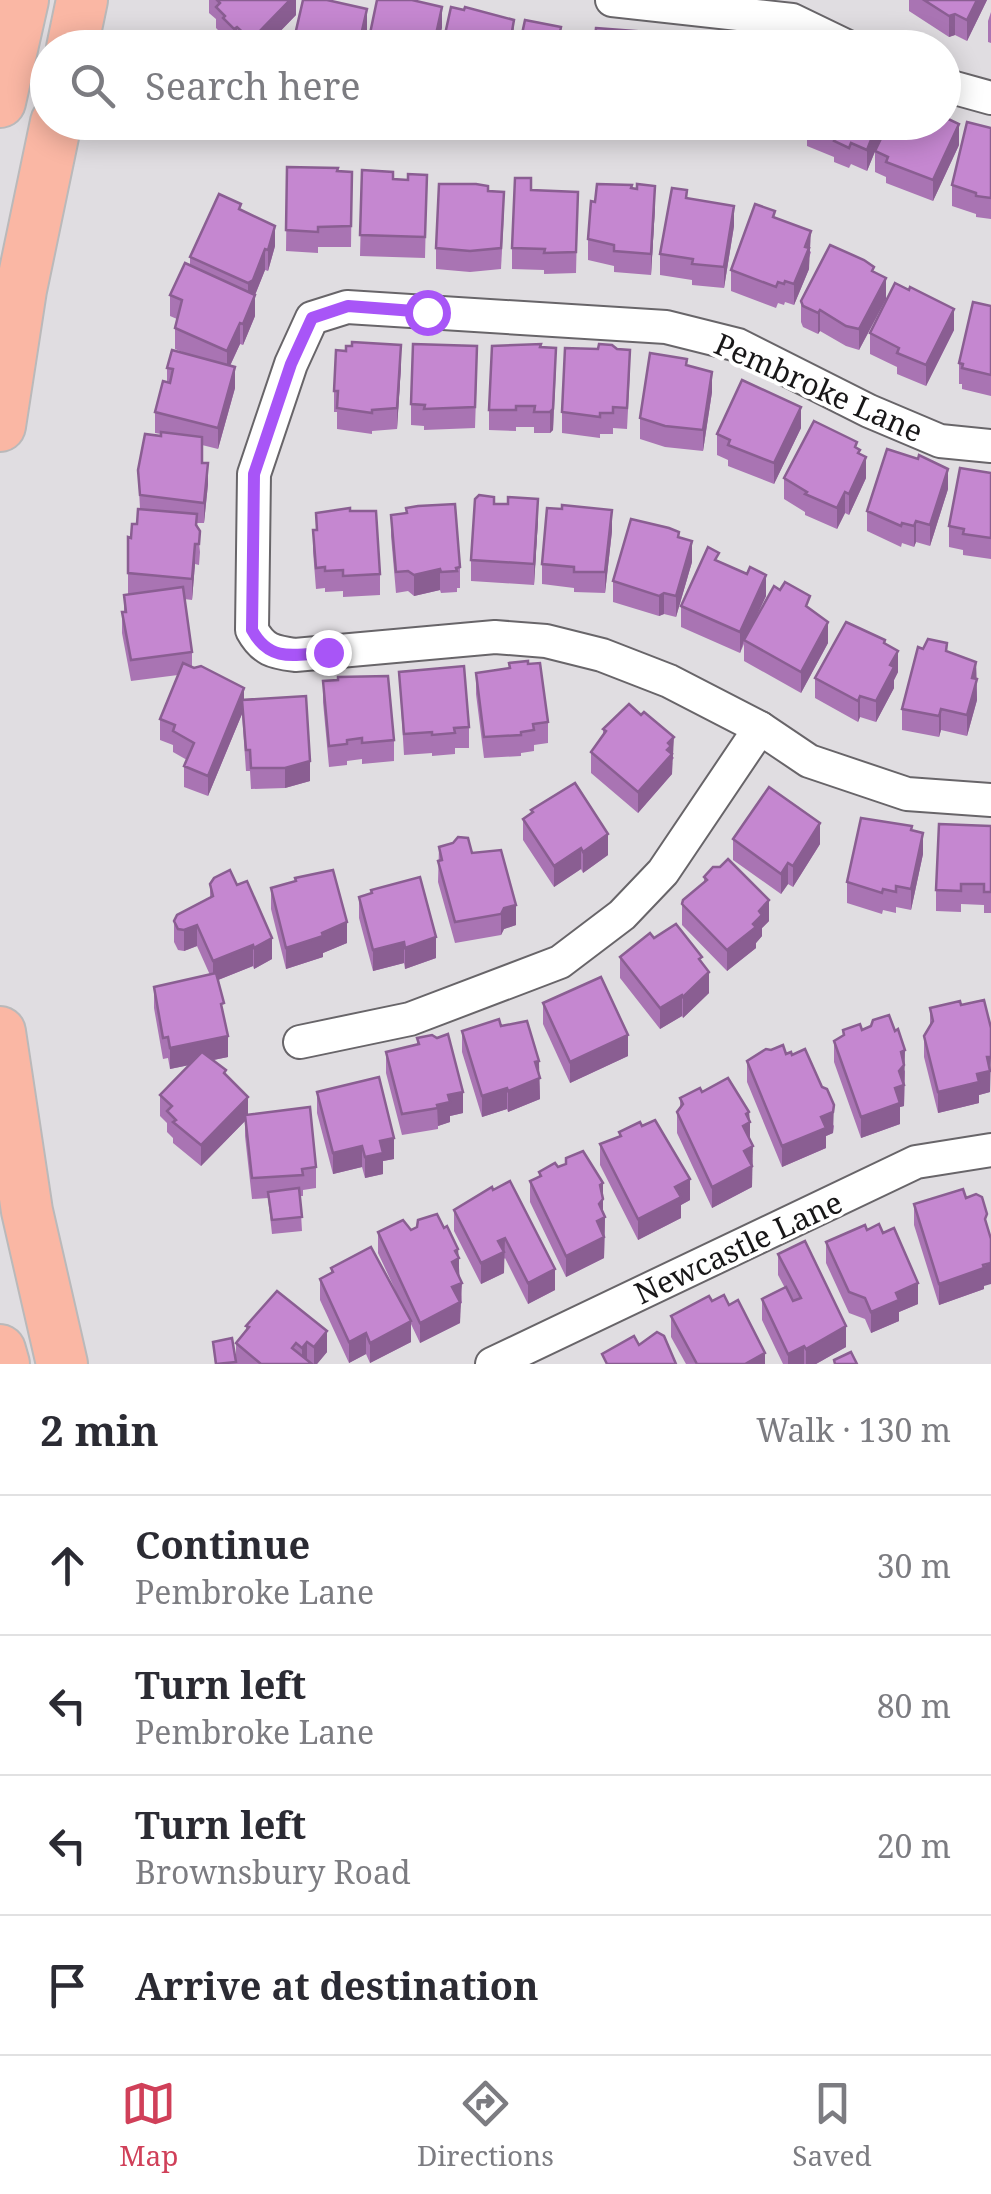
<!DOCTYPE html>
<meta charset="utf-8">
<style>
body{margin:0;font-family:"Noto Serif",serif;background:#f7f7f7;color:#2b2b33}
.stop{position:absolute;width:30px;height:30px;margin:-22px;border:8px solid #a855f7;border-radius:50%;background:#fff}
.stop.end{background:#a855f7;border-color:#fff;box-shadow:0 2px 10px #0008}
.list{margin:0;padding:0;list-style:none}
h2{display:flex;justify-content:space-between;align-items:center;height:130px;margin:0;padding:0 40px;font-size:42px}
h2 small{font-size:32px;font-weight:400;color:#7c7c81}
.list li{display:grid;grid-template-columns:65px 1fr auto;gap:30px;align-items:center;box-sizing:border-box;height:140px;padding:0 40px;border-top:2px solid #e1e1e2}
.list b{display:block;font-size:38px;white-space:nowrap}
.list p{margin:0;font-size:32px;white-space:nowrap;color:#7c7c81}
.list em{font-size:32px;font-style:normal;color:#7c7c81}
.icon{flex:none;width:55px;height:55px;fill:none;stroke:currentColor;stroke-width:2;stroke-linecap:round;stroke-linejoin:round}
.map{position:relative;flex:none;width:991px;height:1364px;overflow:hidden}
.search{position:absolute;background:#fff;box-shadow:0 5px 25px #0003;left:30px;right:30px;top:30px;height:110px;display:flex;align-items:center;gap:25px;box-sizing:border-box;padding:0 35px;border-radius:55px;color:#7c7c81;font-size:38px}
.sheet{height:690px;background:#fff}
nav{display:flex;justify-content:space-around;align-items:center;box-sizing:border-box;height:140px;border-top:2px solid #e1e1e2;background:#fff;font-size:28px;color:#7c7c81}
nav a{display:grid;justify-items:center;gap:5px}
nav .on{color:#d04059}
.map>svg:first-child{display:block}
</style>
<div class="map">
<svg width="991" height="1364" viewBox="0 0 991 1364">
<rect width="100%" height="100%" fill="#e0dde1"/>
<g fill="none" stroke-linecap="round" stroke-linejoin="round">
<!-- minor casing -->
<g stroke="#686569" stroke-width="36">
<g id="minor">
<polyline points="612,0 792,20 850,48"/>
<polyline points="944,85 991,98"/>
<path d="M991 446 940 441 869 411 738 345 666 327 347 307 312 318 291 364 254 474 252 630C263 650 273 652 295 655L495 637 546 641 602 655 669 681 760 728 809 761 907 794 991 800"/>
<polyline points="300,1042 410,1019 560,962 622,915 663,872 760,728"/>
<polyline points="492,1364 916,1162 991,1150"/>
</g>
</g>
<!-- primary casing -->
<g stroke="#bab9ba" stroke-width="54">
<g id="primary">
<polyline points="72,48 82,0"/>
<polyline points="0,102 23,0"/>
<polyline points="0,426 21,290 56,122"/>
<polyline points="0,1032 27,1211 62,1364"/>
<polyline points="0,1350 4,1364"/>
</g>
</g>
<!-- minor -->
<use href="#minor" stroke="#fff" stroke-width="32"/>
<!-- primary -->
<use href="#primary" stroke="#fab7a4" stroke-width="50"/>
</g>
<!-- wall -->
<g fill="#a974b3">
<polygon points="209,0 296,0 296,15 264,48 231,48 223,39 223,35 216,28 216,19 209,13"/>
<polygon points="909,0 987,0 967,41 955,35 949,37 909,11"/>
<polygon points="991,12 991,43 988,42 988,21"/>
<polygon points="729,122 729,128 691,126 691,123"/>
<polygon points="740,122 803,122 799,140 764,138 764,135 740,129"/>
<polygon points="887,122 867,171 851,164 849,168 834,162 834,157 807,146 807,125"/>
<polygon points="991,128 991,219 976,217 976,214 952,206 952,185"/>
<polygon points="959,145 933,201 886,183 886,177 875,172 875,151"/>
<polygon points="287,167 352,172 351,247 318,247 318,253 286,251"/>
<polygon points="362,170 393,179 408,180 427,175 425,258 360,256"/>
<polygon points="632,189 655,207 651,275 614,272 614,266 588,260 588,239 595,202"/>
<polygon points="531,190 578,192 576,273 544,274 544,270 512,269 512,248"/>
<polygon points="488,191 504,213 501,269 470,272 436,269 436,248"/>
<polygon points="687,198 734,226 724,288 692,285 692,280 660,275 660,254"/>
<polygon points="241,210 275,246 268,271 265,270 255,295 255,316 243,345 240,344 230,366 235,388 218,449 202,445 202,463 208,484 204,523 197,523 200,552 199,565 195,564 192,600 184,599 192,652 192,667 244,700 310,781 285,788 251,789 250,771 246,771 242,714 208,796 184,787 184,766 187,760 173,752 173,745 160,740 160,719 178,675 131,681 122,633 122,612 124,612 124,595 128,594 128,537 131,538 137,524 140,509 138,470 161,436 161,434 155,433 155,412 167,382 167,368 187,354 175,349 175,328 177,319 170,316 170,295 190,266 190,257"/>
<polygon points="775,218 811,252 809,258 809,269 794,305 785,302 784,305 778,303 776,308 731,291 731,270"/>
<polygon points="874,272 886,299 859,350 846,346 820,331 818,334 803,327 801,322 801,301"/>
<polygon points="991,306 991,396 962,389 962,384 959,384 959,363"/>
<polygon points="954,330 926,386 897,374 897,367 870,354 870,333"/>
<polygon points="540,347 556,369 553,430 550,433 534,433 534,427 516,427 516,431 489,430 489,410"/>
<polygon points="687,365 712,392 703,451 665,447 640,439 640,418"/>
<polygon points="401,366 397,429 372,431 372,434 337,429 337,412 334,412 334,391"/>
<polygon points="477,367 475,428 424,430 424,426 411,425 411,404"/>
<polygon points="630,371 627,429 613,428 613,434 600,434 600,438 562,433 562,412"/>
<polygon points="801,428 774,484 728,466 728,460 717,455 717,434"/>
<polygon points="857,448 866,478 849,515 845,513 837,529 805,515 805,512 784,499 784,478"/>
<polygon points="991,473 991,559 963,555 963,550 949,547 949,526"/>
<polygon points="948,489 930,546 916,542 914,547 902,543 901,547 867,531 867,511"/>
<polygon points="494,504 538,520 534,585 471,581 471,560"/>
<polygon points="316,513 380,574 380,595 343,597 343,591 325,592 325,588 316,589 313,551 313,530 316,530"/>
<polygon points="391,515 460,567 460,588 457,588 457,592 441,593 440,590 414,596 408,591 396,593 391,536"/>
<polygon points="612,531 605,593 574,592 574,588 542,584 542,564"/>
<polygon points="679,537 692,562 676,617 664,614 659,616 613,602 613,581"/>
<polygon points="719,561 766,596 752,625 810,608 828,643 801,693 744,661 744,644 740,653 681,627 681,606"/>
<polygon points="885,643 898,672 894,680 894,688 876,722 860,717 858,722 815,698 815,678"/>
<polygon points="923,649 947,651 976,662 977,700 967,736 941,730 939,737 902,730 902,709"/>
<polygon points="399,672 469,727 469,748 455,748 455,754 432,756 432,753 404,755"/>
<polygon points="476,673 548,722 548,743 534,745 534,751 521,753 521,756 484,758 476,694"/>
<polygon points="323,681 394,740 394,761 362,764 362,759 347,761 347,765 329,767 323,702"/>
<polygon points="641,715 674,758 672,760 672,774 638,813 591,773 591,752 603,735 603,729"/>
<polygon points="531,810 608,855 583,873 581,869 554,887 523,840 523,819 531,813"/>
<polygon points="991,826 991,913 984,913 984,905 961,904 961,912 936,911 936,890"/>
<polygon points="912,830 923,854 911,910 896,907 896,913 883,910 882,914 847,903 847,882"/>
<polygon points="733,839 820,844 793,887 788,884 781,894 733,860"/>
<polygon points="439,847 472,853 516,925 504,929 501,935 455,943 438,882"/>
<polygon points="704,877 769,921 762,928 762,936 756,943 756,948 727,971 682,925 682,904 704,882"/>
<polygon points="295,878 347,943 323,953 323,957 286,969 271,909 271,888 295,881"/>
<polygon points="210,884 272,959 254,969 253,966 218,980 224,1019 228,1057 213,1060 226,1075 248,1114 316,1167 316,1188 303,1190 303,1196 300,1196 302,1231 272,1234 268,1198 252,1199 245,1136 245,1121 201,1166 173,1143 173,1138 167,1132 167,1123 160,1116 160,1095 189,1065 170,1069 168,1058 163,1059 154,1008 154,987 210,975 197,946 184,951 178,950 174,942 174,921 210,897"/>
<polygon points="359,897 436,958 405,969 404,963 373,971 359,918"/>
<polygon points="654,938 702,963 709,993 683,1018 682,1016 660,1029 620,978 620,957"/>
<polygon points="543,1003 628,1056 570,1083 543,1024"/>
<polygon points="930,1008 990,1078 990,1092 979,1095 979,1103 938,1113 924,1057 924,1036 930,1026"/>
<polygon points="843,1030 862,1030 905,1071 904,1106 900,1107 900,1124 861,1138 834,1062 834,1041 843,1036"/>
<polygon points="462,1031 539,1075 540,1099 508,1112 507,1109 482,1117 462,1052"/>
<polygon points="417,1038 437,1038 463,1113 450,1116 450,1122 438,1126 438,1129 402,1135 386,1073 386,1052 417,1044"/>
<polygon points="786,1054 834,1126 833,1133 826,1136 826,1148 782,1167 747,1082 747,1061"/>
<polygon points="317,1092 394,1159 383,1161 383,1174 365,1178 362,1167 333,1174 317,1113"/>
<polygon points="680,1098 749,1112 750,1140 753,1167 752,1168 752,1187 712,1208 677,1133 677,1112 680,1107"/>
<polygon points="619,1132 690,1200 681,1205 681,1218 638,1240 600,1165 600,1144 619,1136"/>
<polygon points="558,1167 603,1183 603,1213 605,1217 604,1258 566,1277 530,1202 530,1181 539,1177 539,1172"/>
<polygon points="492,1187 555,1290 528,1304 505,1258 504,1259 504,1273 481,1284 454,1231 454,1210"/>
<polygon points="914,1204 984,1286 984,1289 939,1305 914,1225"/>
<polygon points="411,1230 458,1256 462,1303 460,1304 460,1323 420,1343 411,1324 411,1342 370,1363 366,1354 349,1363 320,1300 320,1279 331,1273 331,1268 399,1298 378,1253 378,1232"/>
<polygon points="867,1230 918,1304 899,1312 899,1321 871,1333 865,1319 849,1313 826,1263 826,1242"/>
<polygon points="778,1254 846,1347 816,1364 783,1364 762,1320 762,1299 785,1288 778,1275"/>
<polygon points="277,1291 327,1352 317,1364 215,1364 213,1342 236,1361 236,1343 246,1331 246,1326"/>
<polygon points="712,1301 765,1364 686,1364 671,1337 671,1316"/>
</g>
<!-- shaded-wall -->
<g fill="#8a5e92">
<polygon points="290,0 296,0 296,15 264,48 251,48 251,40"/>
<polygon points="977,0 987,0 967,41 967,20"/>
<polygon points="442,7 442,28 438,48 433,48"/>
<polygon points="367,9 367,30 363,48 358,48"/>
<polygon points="955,14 955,35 949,37 949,16"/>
<polygon points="514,20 513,48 509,48"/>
<polygon points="237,27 237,48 234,48 234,29"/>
<polygon points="878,122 887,122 867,171 867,150"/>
<polygon points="959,124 959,145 933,201 933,180"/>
<polygon points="655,186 655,207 651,275 651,254"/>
<polygon points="734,206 734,226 724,288 724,267"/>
<polygon points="275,226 275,246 268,271 268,250"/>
<polygon points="811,231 809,269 794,305 794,284"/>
<polygon points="265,249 265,270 255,295 255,316 243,345 243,324 248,304 248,283"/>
<polygon points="886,278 886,299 859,350 859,329"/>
<polygon points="954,309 954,330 926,386 926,365"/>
<polygon points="820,310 820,331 818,334 818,313"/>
<polygon points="240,323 240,344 227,372 227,351"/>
<polygon points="401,345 401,366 397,429 397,408"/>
<polygon points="556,348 553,430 550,433 550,412"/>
<polygon points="235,367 235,388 218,449 218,428"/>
<polygon points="712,372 712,392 703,451 703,430"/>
<polygon points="801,407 801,428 774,484 774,463"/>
<polygon points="866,457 866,478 849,515 849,494"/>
<polygon points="208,463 208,484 204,523 204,503"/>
<polygon points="948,469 948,489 930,546 930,525"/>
<polygon points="845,492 845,513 837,529 837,508"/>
<polygon points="538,499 538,520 534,585 534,564"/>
<polygon points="612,510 612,531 605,593 605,572"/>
<polygon points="916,521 916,542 914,547 914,526"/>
<polygon points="692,541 692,562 676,617 676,596"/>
<polygon points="195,544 195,564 192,600 192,579"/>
<polygon points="440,569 440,590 414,596 414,575"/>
<polygon points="766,575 766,596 745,641 744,640 740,653 740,632"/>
<polygon points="664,593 664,614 659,616 659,596"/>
<polygon points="828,622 828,643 801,693 801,672"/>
<polygon points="898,651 898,672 894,680 894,688 876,722 876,701 890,665"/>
<polygon points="976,662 977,700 967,736 967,715 972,678"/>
<polygon points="244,688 244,709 242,700 242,714 208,796 208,776"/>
<polygon points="860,696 860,717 858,722 858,701"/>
<polygon points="941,709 941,730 939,737 939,716"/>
<polygon points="674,737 672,774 638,813 638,792 668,743"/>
<polygon points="310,761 310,781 285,788 285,768"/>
<polygon points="820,823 820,844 793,887 793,866"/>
<polygon points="923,833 923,854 911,910 911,889"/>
<polygon points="608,834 608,855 583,873 583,852"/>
<polygon points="581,848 581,869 554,887 554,866"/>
<polygon points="788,863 788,884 781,894 781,874"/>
<polygon points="769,900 769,921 762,928 762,936 756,943 756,948 727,971 727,950 753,924 759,911"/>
<polygon points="516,905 516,925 504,929 501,935 501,914 504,908"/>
<polygon points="347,922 347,943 323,953 323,957 286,969 286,948"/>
<polygon points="197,925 197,946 184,951 184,930"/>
<polygon points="436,937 436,958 405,969 405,948"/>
<polygon points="272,938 272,959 254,969 254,948"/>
<polygon points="404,942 404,963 373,971 373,950"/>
<polygon points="253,945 253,966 213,982 213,961"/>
<polygon points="709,972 709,993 683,1018 683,997"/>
<polygon points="682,995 682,1016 660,1029 660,1008"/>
<polygon points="628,1035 628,1056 570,1083 570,1062"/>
<polygon points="228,1036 228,1057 170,1069 170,1048"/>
<polygon points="905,1050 904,1106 900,1107 900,1124 861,1138 861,1117 895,1088 901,1052"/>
<polygon points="987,1057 991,1057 990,1092 979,1095 979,1103 938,1113 938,1092 977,1074"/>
<polygon points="539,1061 540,1099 508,1112 508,1091 535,1062"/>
<polygon points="507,1088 507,1109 482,1117 482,1096"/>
<polygon points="463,1092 463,1113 450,1116 450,1122 438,1126 437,1105 448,1095"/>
<polygon points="248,1097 248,1118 201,1166 201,1145"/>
<polygon points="834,1105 833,1133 826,1136 826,1148 782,1167 782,1146 821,1117"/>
<polygon points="749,1112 750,1122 750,1143 743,1126 746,1114"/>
<polygon points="394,1138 394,1159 383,1161 383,1174 365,1178 365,1157 380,1141"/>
<polygon points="362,1146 362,1167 333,1174 333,1153"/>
<polygon points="753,1146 752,1187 712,1208 712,1187 744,1151"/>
<polygon points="690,1179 690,1200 681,1205 681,1218 638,1240 638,1219 675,1187"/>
<polygon points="603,1183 603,1218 605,1217 604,1258 566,1277 566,1256 597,1221 600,1185"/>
<polygon points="505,1238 504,1273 481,1284 481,1263 498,1241"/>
<polygon points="458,1249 459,1258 459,1279 452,1262 455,1251"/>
<polygon points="991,1263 991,1284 984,1286 984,1289 939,1305 939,1284"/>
<polygon points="555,1269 555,1290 528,1304 528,1283"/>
<polygon points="462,1283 460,1323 420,1343 420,1323 452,1287"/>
<polygon points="918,1283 918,1304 899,1312 899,1321 871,1333 871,1312 896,1293"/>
<polygon points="411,1321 411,1342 370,1363 370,1343"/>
<polygon points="846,1326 846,1347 816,1364 806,1364 806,1349"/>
<polygon points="327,1331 327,1352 317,1364 314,1364 314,1347"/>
<polygon points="366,1333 366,1354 349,1363 349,1342"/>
<polygon points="307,1342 307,1362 302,1364 302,1348"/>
<polygon points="804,1346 804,1364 788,1364 788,1354"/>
<polygon points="765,1353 765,1364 745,1364"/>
</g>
<!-- building -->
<g fill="#c587d0" stroke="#8a5e92" stroke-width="2.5">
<polygon points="217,0 290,0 251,40 237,27 234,29 223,18 225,16 216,7 220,3"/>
<polygon points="303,0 327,0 367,9 358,48 292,48"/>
<polygon points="377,0 412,0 442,7 433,48 367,48"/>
<polygon points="924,0 977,0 967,20 955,14 949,16"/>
<polygon points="451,7 464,10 465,7 514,20 509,48 442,48"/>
<polygon points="525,20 561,27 560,32 586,41 585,48 519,48"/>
<polygon points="596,28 660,33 658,48 594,48"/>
<polygon points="675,34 706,34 705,37 738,42 737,48 673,48"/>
<polygon points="749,44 773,48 748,48"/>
<polygon points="944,117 959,124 933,180 886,162 888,157 875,151 889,122 944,122"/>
<polygon points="808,122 878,122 867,150 851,143 849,148 834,141 836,137 807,125"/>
<polygon points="967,122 991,128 991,198 976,196 976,193 952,185"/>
<polygon points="287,167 338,168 337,171 352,172 351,226 318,227 318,232 286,230"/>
<polygon points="362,170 393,172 393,179 408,180 408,174 427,175 425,237 360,235"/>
<polygon points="515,178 531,178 531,190 578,192 576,252 544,253 545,249 512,248"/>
<polygon points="439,184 476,184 488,186 488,191 504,192 501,248 470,251 436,248"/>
<polygon points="597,184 632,185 631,188 637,189 637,184 655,186 651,254 614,251 614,245 588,239 591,201 595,202"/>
<polygon points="672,188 687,190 686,198 734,206 724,267 692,264 693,259 660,254"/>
<polygon points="219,194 241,204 239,209 275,226 268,250 265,249 253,280 248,283 190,257"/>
<polygon points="755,204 775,211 773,217 811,231 805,247 809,248 794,284 785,281 784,284 778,282 776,287 731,270"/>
<polygon points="830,245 864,260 874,267 872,271 886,278 859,329 846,326 820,310 818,313 803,306 801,301"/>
<polygon points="185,263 255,295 243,324 240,323 227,351 175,328 182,300 170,295"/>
<polygon points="895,283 909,290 910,287 954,309 926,365 897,353 899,348 870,333"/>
<polygon points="973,302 991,306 991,375 962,368 963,364 959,363"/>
<polygon points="352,342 401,345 397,408 372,410 372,413 337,408 338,391 334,391 336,350 346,351 346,346 352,346"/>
<polygon points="413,344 477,346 475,407 424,409 425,405 411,404"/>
<polygon points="541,344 540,347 556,348 553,409 550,412 534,412 535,406 516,406 516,410 489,410 492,346"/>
<polygon points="599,344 612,345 617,349 630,350 627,408 613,407 613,413 600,413 600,417 562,412 565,348 598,349"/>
<polygon points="172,350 235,367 218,428 155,412 163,381 170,383 173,369 167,368"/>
<polygon points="650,353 687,359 686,365 712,372 703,430 665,426 640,418"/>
<polygon points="742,380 801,407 774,463 728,445 730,440 717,434"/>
<polygon points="814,421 857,442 855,447 860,450 858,453 866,457 849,494 845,492 837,508 805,494 807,492 784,478"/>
<polygon points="161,432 202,437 202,463 208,463 204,503 140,495 138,470 145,434 161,436"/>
<polygon points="887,449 918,459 919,455 948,469 930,525 916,521 914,526 902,523 901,526 867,511"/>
<polygon points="960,468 991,473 991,538 963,534 964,529 949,526"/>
<polygon points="479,495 494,497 494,504 508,504 508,497 538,499 534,564 471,560 475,499"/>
<polygon points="455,504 460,567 456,568 457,571 441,572 440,569 414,575 408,571 396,572 391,515 407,513 406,508 418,506"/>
<polygon points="562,505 612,510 605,572 574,572 574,567 542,564 547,508 562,509"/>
<polygon points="350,508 350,511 376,511 380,574 343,576 343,570 325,571 325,567 316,568 313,530 317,530 316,513"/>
<polygon points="138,509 197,514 196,525 200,531 199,544 195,544 192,579 128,573 128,537 131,538 132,524 137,524"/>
<polygon points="631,519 669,528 679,532 678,537 692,541 676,596 664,593 659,596 613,581"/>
<polygon points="708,547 719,553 715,560 747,574 750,567 766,575 740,632 681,606"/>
<polygon points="785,582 810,596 806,606 828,622 801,672 744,640 774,586 780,590"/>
<polygon points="183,587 192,652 131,660 122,612 126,612 124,595"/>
<polygon points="846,622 885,640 884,643 898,651 890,665 894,667 876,701 860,696 858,701 815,678"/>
<polygon points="928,639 947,643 946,651 976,662 972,678 977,679 967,715 941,709 939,716 902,709 918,647 923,649"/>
<polygon points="528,661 528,664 540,663 548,722 533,724 534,730 521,732 521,735 484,737 476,673 510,668 509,663"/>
<polygon points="183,663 194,668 201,666 244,688 208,776 184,766 194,743 173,731 175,725 160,719"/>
<polygon points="464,666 469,727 454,728 455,733 432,735 432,732 404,734 399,672"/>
<polygon points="388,676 394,740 362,743 362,738 347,740 347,744 329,746 323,681 338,680 338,677"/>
<polygon points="306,696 310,761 285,768 251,768 250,750 246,750 242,700"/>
<polygon points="629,704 641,715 644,712 674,737 668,743 671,746 667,750 672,754 638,792 591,752 606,731 603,729"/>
<polygon points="575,783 608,834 583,852 581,848 554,866 523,819 533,812 531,810"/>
<polygon points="769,787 820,823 793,866 788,863 781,874 733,839"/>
<polygon points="861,818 912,826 911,830 923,833 911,889 896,886 896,892 883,889 882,893 847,882"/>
<polygon points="939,824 991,826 991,892 984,892 984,884 961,884 961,891 936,890"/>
<polygon points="458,837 468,838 472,853 501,850 516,905 504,908 501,914 455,922 438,861 442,860 439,847 453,843"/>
<polygon points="728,859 769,900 759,911 762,915 753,924 756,927 727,950 682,904 683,900 707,880 704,877 713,867 720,867"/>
<polygon points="230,870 237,885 247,881 272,938 254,948 253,945 213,961 197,925 184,930 178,929 174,921 177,915 213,896 210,884 214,878"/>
<polygon points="333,870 347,922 322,933 323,936 286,948 271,888 296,881 295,878"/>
<polygon points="420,877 436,937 405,948 404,942 373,950 359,897 372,893 371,890"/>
<polygon points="676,924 702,957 699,959 709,972 683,997 682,995 660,1008 620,957 650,933 654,938"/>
<polygon points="216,973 224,1003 221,1004 228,1036 170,1048 168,1037 163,1038 154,987"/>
<polygon points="601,977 628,1035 570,1062 543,1003"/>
<polygon points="984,1000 991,1028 991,1057 987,1057 990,1071 977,1074 979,1082 938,1092 924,1036 933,1021 930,1008 960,1001 961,1005"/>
<polygon points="889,1015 895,1031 898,1029 905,1050 901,1052 904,1065 899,1071 904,1085 895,1088 900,1103 861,1117 834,1041 844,1035 843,1030 860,1024 862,1030 871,1026 873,1020"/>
<polygon points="499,1019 501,1026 527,1021 539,1061 535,1062 540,1078 508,1091 507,1088 482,1096 462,1031"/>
<polygon points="448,1034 463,1092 448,1095 450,1102 437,1105 438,1108 402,1114 386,1052 419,1044 417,1038 432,1035 437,1038"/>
<polygon points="783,1045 786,1054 791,1052 792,1055 805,1049 822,1087 827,1089 834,1105 833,1112 821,1117 826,1128 782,1146 747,1061 766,1049 771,1050"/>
<polygon points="202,1052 226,1070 224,1073 248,1097 201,1145 173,1122 176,1120 167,1111 172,1106 160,1095"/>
<polygon points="379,1077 394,1138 380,1141 383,1153 365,1157 362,1146 333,1153 317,1092"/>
<polygon points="728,1078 749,1112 746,1114 750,1122 743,1126 753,1146 744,1151 752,1166 712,1187 677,1112 683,1104 680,1098 700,1088 702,1092"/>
<polygon points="310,1107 316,1167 302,1169 303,1175 252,1178 245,1115"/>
<polygon points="655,1120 690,1179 675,1187 681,1197 638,1219 600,1144 621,1136 619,1132 640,1122 642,1126"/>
<polygon points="583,1151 603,1183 600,1185 603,1199 599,1204 605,1217 597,1221 604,1237 566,1256 530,1181 541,1176 539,1172 555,1163 558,1167 566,1164 566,1158"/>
<polygon points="510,1181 555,1269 528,1283 505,1238 498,1241 504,1252 481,1263 454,1210 492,1187 493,1190"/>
<polygon points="299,1188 302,1217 272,1220 268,1192"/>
<polygon points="963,1189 966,1198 976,1194 982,1197 987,1214 985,1219 991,1239 991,1263 983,1265 984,1268 939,1284 914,1204"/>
<polygon points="437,1214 444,1228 447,1226 458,1249 455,1251 459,1258 452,1262 462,1283 452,1287 460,1302 420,1323 378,1232 403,1220 411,1230 417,1227 418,1220"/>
<polygon points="879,1224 883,1233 894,1228 918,1283 896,1293 899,1300 871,1312 865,1298 849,1292 826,1242 865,1225 867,1230"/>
<polygon points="805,1241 846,1326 806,1349 804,1346 788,1354 762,1299 786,1287 793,1301 801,1298 778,1254"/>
<polygon points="371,1247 411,1321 370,1343 366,1333 349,1342 320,1279 333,1272 331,1268"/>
<polygon points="277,1291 327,1331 314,1347 307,1342 302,1348 296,1343 292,1348 312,1364 261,1364 236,1343 249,1327 246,1326"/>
<polygon points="724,1295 729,1305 738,1300 765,1353 745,1364 697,1364 671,1316 709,1296 712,1301"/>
<polygon points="657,1332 664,1336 676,1364 607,1364 602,1354 634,1336 639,1345"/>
<polygon points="232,1338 236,1362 216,1364 213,1342"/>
<polygon points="851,1352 857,1364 835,1364 834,1360"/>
</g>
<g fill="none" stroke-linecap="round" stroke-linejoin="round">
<!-- route -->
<path stroke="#a855f7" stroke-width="12" d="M328 652C295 655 270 663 252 630L254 474 291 364 312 318 348 306 427 312"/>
</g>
<g text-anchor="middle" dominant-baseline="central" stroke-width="8" stroke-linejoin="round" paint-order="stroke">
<!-- street labels -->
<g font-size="30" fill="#181718" stroke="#fff">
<text transform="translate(819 387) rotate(24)">Pembroke Lane</text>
<text transform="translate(738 1247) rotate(-25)">Newcastle Lane</text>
</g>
</g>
</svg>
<div class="stop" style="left:427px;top:312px"></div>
<div class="stop end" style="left:328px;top:652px"></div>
<div class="search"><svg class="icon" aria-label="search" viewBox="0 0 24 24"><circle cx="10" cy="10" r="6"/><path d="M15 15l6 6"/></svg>Search here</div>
</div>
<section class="sheet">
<h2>2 min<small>Walk · 130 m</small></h2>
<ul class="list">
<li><svg class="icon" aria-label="ahead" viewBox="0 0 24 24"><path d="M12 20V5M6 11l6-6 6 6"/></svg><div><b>Continue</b><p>Pembroke Lane</p></div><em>30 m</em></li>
<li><svg class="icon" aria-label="left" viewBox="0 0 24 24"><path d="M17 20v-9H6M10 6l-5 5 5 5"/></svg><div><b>Turn left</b><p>Pembroke Lane</p></div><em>80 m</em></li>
<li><svg class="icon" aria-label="left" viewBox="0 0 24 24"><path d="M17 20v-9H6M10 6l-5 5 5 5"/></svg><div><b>Turn left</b><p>Brownsbury Road</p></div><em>20 m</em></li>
<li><svg class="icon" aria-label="arrive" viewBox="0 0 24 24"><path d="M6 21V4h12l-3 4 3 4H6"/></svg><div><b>Arrive at destination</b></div></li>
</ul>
</section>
<nav>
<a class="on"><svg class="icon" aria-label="map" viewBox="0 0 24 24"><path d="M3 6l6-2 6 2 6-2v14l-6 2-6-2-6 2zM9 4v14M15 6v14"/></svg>Map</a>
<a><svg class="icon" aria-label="directions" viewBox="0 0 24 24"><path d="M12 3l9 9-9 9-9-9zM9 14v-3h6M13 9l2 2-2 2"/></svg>Directions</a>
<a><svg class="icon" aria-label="saved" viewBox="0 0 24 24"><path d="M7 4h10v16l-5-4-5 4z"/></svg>Saved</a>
</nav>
